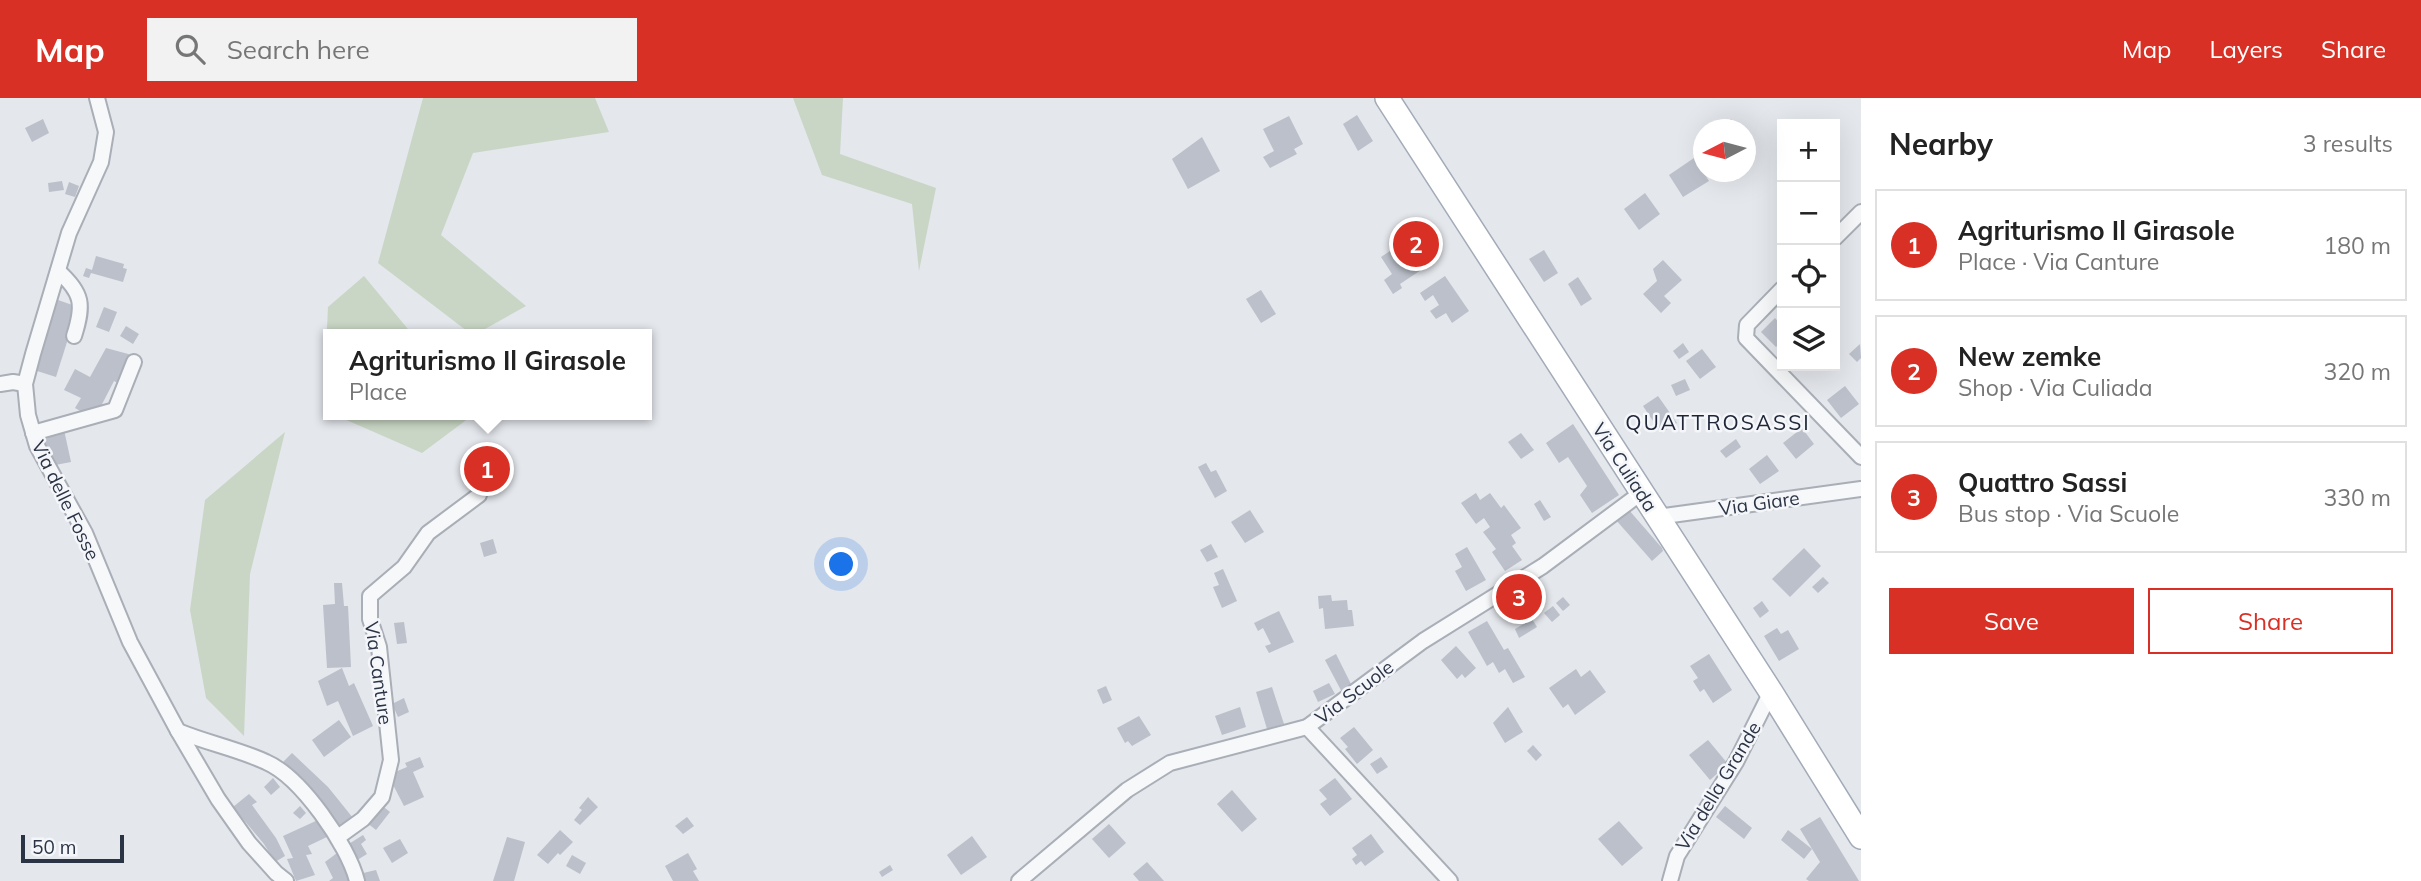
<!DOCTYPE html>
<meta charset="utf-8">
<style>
body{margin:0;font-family:Mulish,sans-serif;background:#f2f2f2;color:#222}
.controls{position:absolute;right:21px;top:21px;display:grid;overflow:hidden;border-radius:0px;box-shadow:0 7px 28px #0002}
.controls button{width:63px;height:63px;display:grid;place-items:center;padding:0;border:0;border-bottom:2px solid #e0e0e0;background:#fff;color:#222;font:35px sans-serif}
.compass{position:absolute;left:1693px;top:21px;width:63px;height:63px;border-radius:50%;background:#fff;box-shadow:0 7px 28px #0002;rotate:264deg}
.scale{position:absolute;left:21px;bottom:18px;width:103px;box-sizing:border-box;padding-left:7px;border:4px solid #2b3445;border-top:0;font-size:19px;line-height:24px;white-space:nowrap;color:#2b3445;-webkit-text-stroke:5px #f4f6f9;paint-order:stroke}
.you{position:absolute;left:842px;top:467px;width:24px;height:24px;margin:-18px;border:5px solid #fff;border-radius:50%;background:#1a73e8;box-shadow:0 0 0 10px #1a73e833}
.badge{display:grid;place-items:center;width:46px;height:46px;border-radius:50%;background:#d93025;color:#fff;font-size:23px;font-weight:700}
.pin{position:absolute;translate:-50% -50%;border:4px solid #fff;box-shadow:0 2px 7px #0006}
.popup{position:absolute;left:323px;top:231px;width:329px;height:91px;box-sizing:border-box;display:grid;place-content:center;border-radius:0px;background:#fff;filter:drop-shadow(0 2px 5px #0005);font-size:23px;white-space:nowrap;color:#767676}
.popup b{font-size:26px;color:#222}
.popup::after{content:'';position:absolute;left:50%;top:100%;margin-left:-14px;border:14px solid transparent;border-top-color:#fff}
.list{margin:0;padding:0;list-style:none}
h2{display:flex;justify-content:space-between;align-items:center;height:91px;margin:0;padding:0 28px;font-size:30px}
h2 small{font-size:23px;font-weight:400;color:#767676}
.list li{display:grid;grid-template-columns:46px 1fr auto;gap:21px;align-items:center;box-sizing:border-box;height:112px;margin:0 14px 14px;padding:0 14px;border:2px solid #e0e0e0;border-radius:0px}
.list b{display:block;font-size:26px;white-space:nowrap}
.list p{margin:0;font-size:23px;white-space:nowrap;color:#767676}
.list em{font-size:23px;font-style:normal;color:#767676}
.actions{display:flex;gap:14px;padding:21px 28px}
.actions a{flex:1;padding:16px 0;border:2px solid #d93025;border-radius:0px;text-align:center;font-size:24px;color:#d93025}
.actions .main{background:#d93025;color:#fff}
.icon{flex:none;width:38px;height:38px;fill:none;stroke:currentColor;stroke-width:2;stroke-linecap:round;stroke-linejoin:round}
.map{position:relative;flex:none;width:1861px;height:783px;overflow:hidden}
header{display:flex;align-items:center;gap:42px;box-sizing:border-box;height:98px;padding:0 35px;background:#d93025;color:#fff}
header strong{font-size:33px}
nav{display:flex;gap:38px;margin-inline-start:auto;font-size:24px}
.search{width:490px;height:63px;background:#f2f2f2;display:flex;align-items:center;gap:18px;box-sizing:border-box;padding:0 24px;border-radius:0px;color:#767676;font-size:26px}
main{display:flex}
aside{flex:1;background:#fff}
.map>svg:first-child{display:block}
</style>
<header>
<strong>Map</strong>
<div class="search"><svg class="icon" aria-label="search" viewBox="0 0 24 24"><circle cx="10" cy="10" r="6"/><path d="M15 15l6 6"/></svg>Search here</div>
<nav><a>Map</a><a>Layers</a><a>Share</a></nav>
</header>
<main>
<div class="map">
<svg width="1861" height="783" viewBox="0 0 1861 783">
<rect width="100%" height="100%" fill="#e4e7ec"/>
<!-- green -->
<g fill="#c9d6c5">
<polygon points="423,0 595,0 609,34 473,55 441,137 526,208 476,236 471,236 378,165"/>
<polygon points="793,0 843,0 840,56 936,90 919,173 912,106 822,77"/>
<polygon points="364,178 412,236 328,236 328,313 323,311 328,209"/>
<polygon points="335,317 473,317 422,355"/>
<polygon points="285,334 250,476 244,638 206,600 190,512 205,402"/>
</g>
<!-- building -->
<g fill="#bbc0ca">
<polygon points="1357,17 1373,43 1358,53 1343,26"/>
<polygon points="1289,18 1303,46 1294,51 1297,56 1270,70 1263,59 1274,53 1263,31"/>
<polygon points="43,21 49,35 32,44 25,30"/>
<polygon points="1731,21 1739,32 1717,32"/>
<polygon points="1202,39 1220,73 1188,91 1172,61"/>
<polygon points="1694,60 1709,83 1683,99 1669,77"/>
<polygon points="62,83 64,92 49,94 48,85"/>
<polygon points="69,84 79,88 75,99 65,96"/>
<polygon points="1645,95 1660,116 1639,132 1624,111"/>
<polygon points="1417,135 1436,162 1400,186 1402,190 1393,196 1384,182 1392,176 1381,159"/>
<polygon points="1544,152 1558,175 1544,184 1529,161"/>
<polygon points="96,158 124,166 123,170 127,171 123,184 91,175 89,180 83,178 86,170 92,172"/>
<polygon points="1663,162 1682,182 1664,198 1671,205 1661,215 1643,196 1657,183 1653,171"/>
<polygon points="1445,178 1469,213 1452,225 1446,215 1436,221 1430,213 1439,207 1433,197 1425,203 1420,195"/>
<polygon points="1578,179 1592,201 1581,208 1568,186"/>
<polygon points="1261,192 1276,216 1261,225 1246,201"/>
<polygon points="58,202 78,209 56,279 34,272"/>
<polygon points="104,209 117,214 109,234 96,229"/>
<polygon points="1775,220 1782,228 1782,243 1776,249 1761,234"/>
<polygon points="126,228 139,236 133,246 120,238"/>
<polygon points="1683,245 1689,254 1679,261 1673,253"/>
<polygon points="1860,246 1861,260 1857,264 1849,256"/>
<polygon points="106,250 132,257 121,287 114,283 99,312 93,309 89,318 75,310 81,300 64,292 75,271 90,279"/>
<polygon points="1702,251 1716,269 1700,281 1686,263"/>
<polygon points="1685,281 1690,292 1676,298 1671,287"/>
<polygon points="1845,288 1859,306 1841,320 1827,302"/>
<polygon points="1658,298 1677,325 1661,335 1643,308"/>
<polygon points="1573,326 1619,397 1592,415 1580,397 1587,388 1568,359 1559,365 1546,345"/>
<polygon points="1802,330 1814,346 1796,361 1783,345"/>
<polygon points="64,332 71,364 50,368 44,342"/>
<polygon points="1521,335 1534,352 1521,361 1508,344"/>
<polygon points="1736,341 1741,349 1726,360 1720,353"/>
<polygon points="495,352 507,376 480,390 468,365"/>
<polygon points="1767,357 1779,373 1760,386 1749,371"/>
<polygon points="1206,365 1211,374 1216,372 1227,393 1215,400 1198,369"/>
<polygon points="1476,395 1480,402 1490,395 1501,410 1504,407 1521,430 1511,437 1516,445 1512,448 1522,462 1505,473 1492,454 1496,451 1483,434 1490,429 1484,420 1476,426 1461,405"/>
<polygon points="1540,402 1551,419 1544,423 1534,406"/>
<polygon points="1628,411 1662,450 1663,453 1652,463 1616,422"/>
<polygon points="1250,412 1264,434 1245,445 1231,424"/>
<polygon points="493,441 497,455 484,459 480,445"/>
<polygon points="1211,446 1218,459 1207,464 1200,452"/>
<polygon points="1467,449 1486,482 1466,493 1455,473 1462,469 1455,456"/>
<polygon points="1804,450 1821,468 1790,499 1772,481"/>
<polygon points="1223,471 1237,503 1222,510 1213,489 1219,487 1214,475"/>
<polygon points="1823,479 1829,485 1818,495 1812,489"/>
<polygon points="334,485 342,485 344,508 348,508 351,569 327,570 323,507 335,506"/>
<polygon points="1331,497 1332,503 1347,502 1348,512 1352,512 1354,528 1325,531 1323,510 1319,511 1318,498"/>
<polygon points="1563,499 1570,507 1563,513 1556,505"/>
<polygon points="1762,503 1769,513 1760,520 1753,510"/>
<polygon points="1553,508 1560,517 1552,524 1544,515"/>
<polygon points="1279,513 1294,544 1269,555 1265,548 1271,546 1263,530 1258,533 1254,525"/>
<polygon points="1532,521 1537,529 1519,540 1515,531"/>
<polygon points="1487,523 1504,552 1508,550 1525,579 1513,585 1505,571 1499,575 1493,564 1487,568 1468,534"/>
<polygon points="404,524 407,545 397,546 394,525"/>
<polygon points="1777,530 1781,536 1788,532 1799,551 1779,563 1764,538"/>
<polygon points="1456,548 1476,570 1465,580 1462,576 1457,581 1441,562"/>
<polygon points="1336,556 1354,592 1344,598 1325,562"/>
<polygon points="1709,556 1732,592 1713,605 1704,591 1700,594 1693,583 1698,580 1690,568"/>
<polygon points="342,570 349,588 354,585 373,628 353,638 338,603 327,608 318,583"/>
<polygon points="1576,571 1581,579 1590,572 1606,594 1575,617 1568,606 1563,610 1549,590"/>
<polygon points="1329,585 1335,596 1318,604 1313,593"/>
<polygon points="1106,588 1112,602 1103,606 1097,592"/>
<polygon points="1272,589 1284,626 1267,631 1256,594"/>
<polygon points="404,600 409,614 398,619 392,606"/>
<polygon points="1240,609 1246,629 1222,637 1215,618"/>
<polygon points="1508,609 1523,634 1505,645 1493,625"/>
<polygon points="1139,618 1151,637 1132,648 1128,643 1125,645 1117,630"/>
<polygon points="339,622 351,639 324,659 312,642"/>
<polygon points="1354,629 1373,652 1357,666 1345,651 1348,649 1340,640"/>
<polygon points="1708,642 1728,666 1710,682 1689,657"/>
<polygon points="1533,647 1542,657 1536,663 1527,653"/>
<polygon points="292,655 328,689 353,720 337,731 280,667"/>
<polygon points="420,659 424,669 413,674 424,699 404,708 388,677 407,669 405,665"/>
<polygon points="1381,659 1388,669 1377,676 1370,666"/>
<polygon points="273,680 280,689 271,697 264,689"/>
<polygon points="1335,680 1352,701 1330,718 1320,706 1327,701 1319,692"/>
<polygon points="1232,692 1257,721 1242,734 1217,706"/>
<polygon points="249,696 257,704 252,707 276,740 285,758 275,764 264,746 233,709"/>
<polygon points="588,699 598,709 580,727 574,722 582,712 579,710"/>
<polygon points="380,706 390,714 376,732 366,724"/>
<polygon points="300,708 306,715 300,721 293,715"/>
<polygon points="1725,708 1752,730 1744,741 1716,719"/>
<polygon points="687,719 694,728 683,736 675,728"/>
<polygon points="1820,719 1859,783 1809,783 1806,781 1820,764 1800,731"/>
<polygon points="318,722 329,738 308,748 312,756 306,757 315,777 296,783 287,761 293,760 283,738"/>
<polygon points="1619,723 1643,750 1622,768 1598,741"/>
<polygon points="1109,726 1126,745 1109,760 1092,741"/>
<polygon points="560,732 573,744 560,757 558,755 548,766 537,757"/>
<polygon points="1788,732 1812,751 1804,761 1781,742"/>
<polygon points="1371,736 1384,754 1365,768 1361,763 1356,767 1352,761 1357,757 1352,750"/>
<polygon points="363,737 366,742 361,746 367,756 354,764 344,749"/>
<polygon points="972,738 987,759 961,777 947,757"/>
<polygon points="507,739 525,744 514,783 493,783"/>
<polygon points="400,741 408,755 392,765 383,750"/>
<polygon points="341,752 356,783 329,783 333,780 325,764"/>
<polygon points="688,755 697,771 693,773 699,783 673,783 665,768"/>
<polygon points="572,757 586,765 580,776 566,768"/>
<polygon points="1147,764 1164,783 1139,783 1133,776"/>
<polygon points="890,767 893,772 882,779 879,774"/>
<polygon points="376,772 380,783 361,783 359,776"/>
</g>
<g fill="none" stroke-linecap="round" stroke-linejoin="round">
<!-- minor casing -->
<g stroke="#a9aeb7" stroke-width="18">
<g id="minor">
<polyline points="97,0 106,34 101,64 69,135 33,256 25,286 28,317 37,348 85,435 130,544 178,633 218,701 249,745 276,775 286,783"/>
<polyline points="1835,140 1861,114"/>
<path d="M58 173C83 195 84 207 74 238"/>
<polyline points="1782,191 1747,227 1746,240 1861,359"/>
<polyline points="0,286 13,284 25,286"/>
<polyline points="33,335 115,312 134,264"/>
<polyline points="1657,419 1861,391"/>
<polyline points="1307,629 1450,783"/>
<path d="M178 633C207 645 238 651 266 664 301 679 348 747 357 783"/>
<polyline points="338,739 363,721 382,699 391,662 379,549 370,521 370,498 404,469 428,435 479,397"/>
<polyline points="1019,783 1127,692 1170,665 1307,629 1423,543 1543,468 1641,395"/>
<polyline points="1670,783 1677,758 1736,664 1771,594"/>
</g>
</g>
<!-- primary casing -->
<g stroke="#a3abb8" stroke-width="26">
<polyline id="primary" points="1387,0 1771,594 1861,739"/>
</g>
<!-- minor -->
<use href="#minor" stroke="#f7f8fa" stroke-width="14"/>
<!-- primary -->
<use href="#primary" stroke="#fff" stroke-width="23"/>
</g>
<g text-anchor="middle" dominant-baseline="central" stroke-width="5" stroke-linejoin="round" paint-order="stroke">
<!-- street labels -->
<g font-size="19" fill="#2b3445" stroke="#f4f6f9">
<text transform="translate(1625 369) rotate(57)">Via Culiada</text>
<text transform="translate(66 402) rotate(64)">Via delle Fosse</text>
<text transform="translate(1759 405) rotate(-8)">Via Giare</text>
<text transform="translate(379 575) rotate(82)">Via Canture</text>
<text transform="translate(1354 594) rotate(-37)">Via Scuole</text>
<text transform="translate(1718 688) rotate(-59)">Via della Grande</text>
</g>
<!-- neighbourhood labels -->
<g font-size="21" letter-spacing="2" fill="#1d2536" stroke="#f4f6f9">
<text x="1718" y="324">QUATTROSASSI</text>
</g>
</g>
</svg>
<div class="controls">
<button>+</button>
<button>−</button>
<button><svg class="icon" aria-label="locate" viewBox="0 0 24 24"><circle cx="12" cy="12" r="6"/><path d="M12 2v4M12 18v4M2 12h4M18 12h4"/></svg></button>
<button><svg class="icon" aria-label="layers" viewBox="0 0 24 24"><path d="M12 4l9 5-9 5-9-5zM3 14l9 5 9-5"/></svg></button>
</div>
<svg class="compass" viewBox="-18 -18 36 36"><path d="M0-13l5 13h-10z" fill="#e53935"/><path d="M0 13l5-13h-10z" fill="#767676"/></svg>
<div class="scale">50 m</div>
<div class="you"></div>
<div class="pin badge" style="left:487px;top:371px">1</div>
<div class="popup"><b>Agriturismo Il Girasole</b>Place</div>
<div class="pin badge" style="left:1416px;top:146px">2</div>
<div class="pin badge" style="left:1519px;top:499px">3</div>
</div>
<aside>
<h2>Nearby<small>3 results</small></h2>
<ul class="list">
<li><span class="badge">1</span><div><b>Agriturismo Il Girasole</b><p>Place · Via Canture</p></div><em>180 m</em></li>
<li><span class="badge">2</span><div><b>New zemke</b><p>Shop · Via Culiada</p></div><em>320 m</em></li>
<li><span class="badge">3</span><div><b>Quattro Sassi</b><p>Bus stop · Via Scuole</p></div><em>330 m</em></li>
</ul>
<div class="actions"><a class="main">Save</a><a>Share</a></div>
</aside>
</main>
